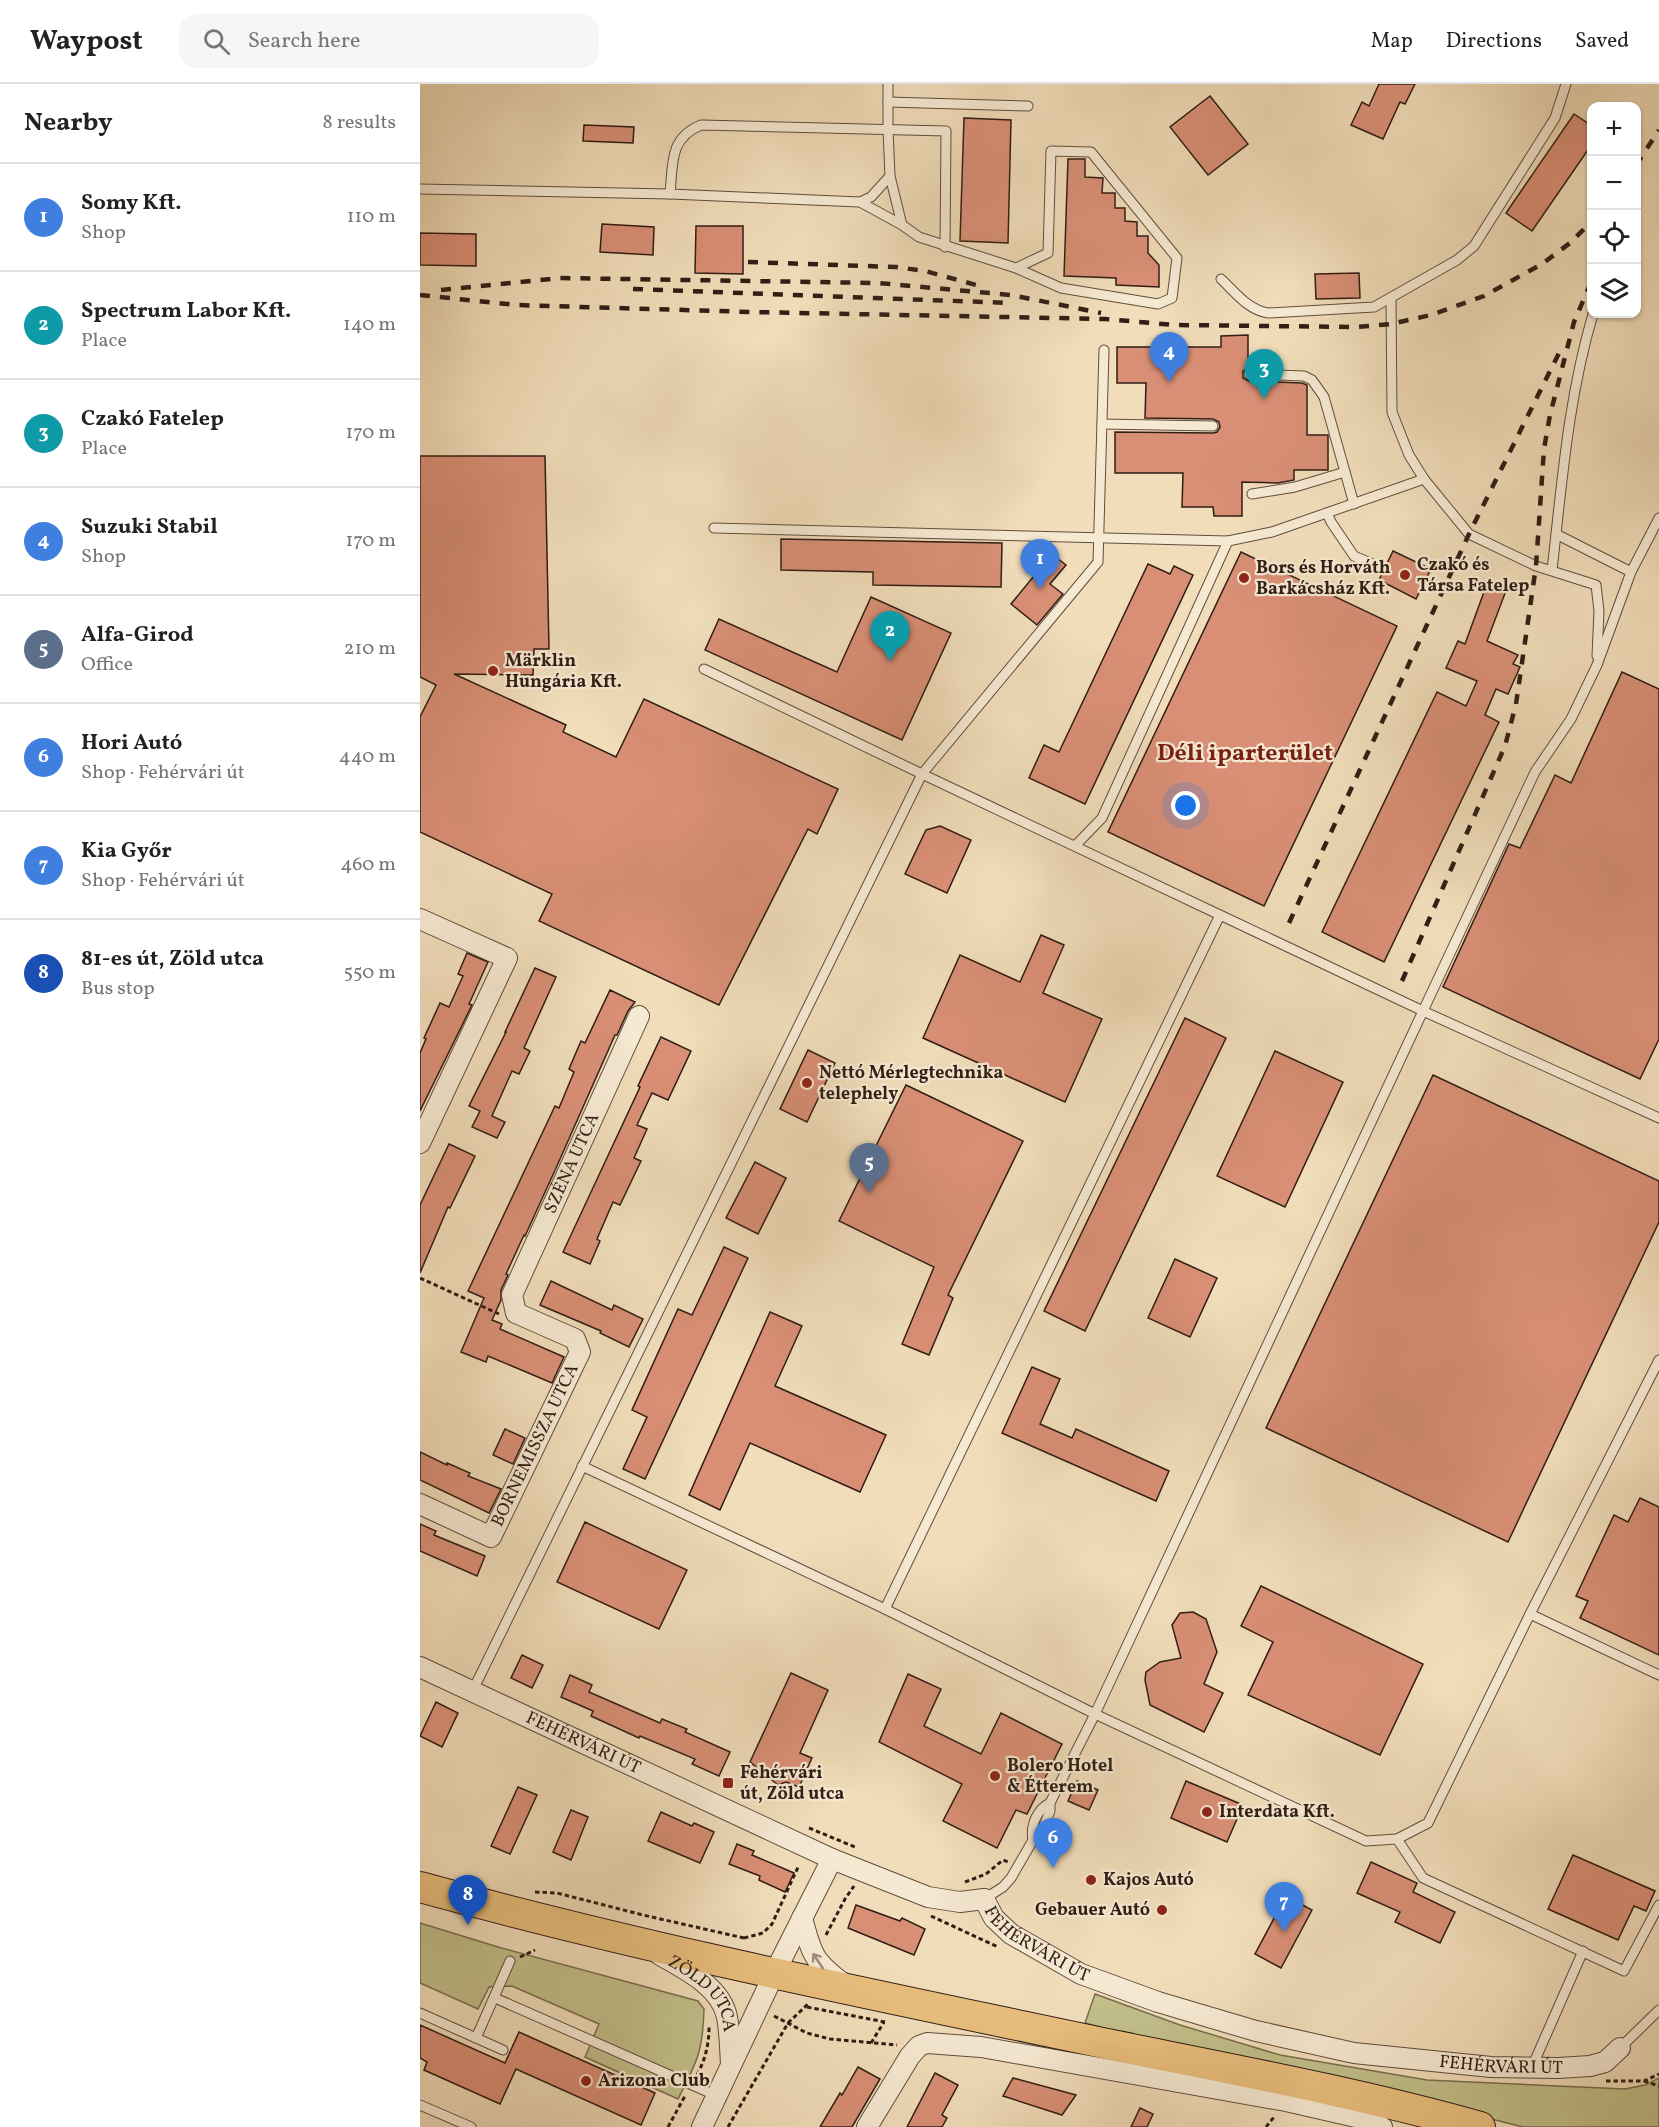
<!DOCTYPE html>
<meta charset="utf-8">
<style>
body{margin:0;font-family:Vollkorn,serif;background:#f6f6f6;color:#222}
.controls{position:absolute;right:18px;top:18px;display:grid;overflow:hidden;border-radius:12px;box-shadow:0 2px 4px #0004}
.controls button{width:54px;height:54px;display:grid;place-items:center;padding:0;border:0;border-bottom:2px solid #e0e0e0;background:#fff;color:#222;font:30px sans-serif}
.you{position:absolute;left:766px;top:722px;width:21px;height:21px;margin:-15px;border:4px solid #fff;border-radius:50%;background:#1a73e8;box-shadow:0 0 0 9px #1a73e833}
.badge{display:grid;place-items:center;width:39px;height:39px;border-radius:50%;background:#8f2418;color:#fff;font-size:20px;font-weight:700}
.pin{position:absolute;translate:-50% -50px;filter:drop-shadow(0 2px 3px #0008)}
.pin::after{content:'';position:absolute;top:32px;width:21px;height:18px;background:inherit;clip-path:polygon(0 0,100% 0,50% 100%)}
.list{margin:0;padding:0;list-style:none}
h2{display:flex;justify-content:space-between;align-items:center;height:78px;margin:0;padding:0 24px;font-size:26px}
h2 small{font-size:20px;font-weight:400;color:#767676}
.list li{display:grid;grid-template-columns:39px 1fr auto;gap:18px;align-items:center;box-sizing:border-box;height:108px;padding:0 24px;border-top:2px solid #e0e0e0}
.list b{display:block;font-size:22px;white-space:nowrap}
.list p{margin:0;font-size:20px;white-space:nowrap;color:#767676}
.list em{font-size:20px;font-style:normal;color:#767676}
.icon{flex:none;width:33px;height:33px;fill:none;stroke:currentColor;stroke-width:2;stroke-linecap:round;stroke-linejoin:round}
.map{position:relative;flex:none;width:1239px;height:2043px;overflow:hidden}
header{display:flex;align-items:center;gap:36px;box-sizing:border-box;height:84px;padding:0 30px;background:#fff;border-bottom:2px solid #e0e0e0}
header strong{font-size:28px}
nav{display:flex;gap:33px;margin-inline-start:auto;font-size:21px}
.search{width:420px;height:54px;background:#f6f6f6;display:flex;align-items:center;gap:15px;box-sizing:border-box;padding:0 21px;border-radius:18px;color:#767676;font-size:22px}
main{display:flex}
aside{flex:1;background:#fff}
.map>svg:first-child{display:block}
</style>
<header>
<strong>Waypost</strong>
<div class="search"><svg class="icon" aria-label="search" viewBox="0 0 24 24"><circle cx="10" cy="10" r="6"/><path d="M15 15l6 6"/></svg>Search here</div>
<nav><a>Map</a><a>Directions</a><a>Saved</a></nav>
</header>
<main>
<aside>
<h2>Nearby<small>8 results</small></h2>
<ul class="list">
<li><span class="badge" style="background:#3f7fe0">1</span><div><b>Somy Kft.</b><p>Shop</p></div><em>110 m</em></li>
<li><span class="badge" style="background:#0f9aa8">2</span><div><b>Spectrum Labor Kft.</b><p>Place</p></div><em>140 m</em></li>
<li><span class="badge" style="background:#0f9aa8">3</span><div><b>Czakó Fatelep</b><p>Place</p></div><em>170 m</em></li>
<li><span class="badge" style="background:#3f7fe0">4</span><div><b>Suzuki Stabil</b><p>Shop</p></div><em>170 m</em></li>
<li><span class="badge" style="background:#5c6f8a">5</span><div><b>Alfa-Girod</b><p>Office</p></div><em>210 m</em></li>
<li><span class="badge" style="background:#3f7fe0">6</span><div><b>Hori Autó</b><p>Shop · Fehérvári út</p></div><em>440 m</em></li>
<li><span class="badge" style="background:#3f7fe0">7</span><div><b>Kia Győr</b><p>Shop · Fehérvári út</p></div><em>460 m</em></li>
<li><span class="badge" style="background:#1a4fb4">8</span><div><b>81-es út, Zöld utca</b><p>Bus stop</p></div><em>550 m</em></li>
</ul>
</aside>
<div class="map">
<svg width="1239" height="2043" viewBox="0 0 1239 2043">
<rect width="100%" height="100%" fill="#f1ddba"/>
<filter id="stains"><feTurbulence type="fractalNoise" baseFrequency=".00333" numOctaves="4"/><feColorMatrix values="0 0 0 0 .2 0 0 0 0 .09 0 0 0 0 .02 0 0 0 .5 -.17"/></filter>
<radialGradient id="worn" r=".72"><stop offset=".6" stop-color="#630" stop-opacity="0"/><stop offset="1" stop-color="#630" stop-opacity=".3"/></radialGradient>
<!-- green -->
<g fill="#c2bf8a" stroke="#796e4f" stroke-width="1.5">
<path d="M0 1839 78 1863 278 1917 284 1925C283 1967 277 1978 258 2015L165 1973 179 1940 92 1902 69 1903 58 1925 0 1899Z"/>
<polygon points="675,1910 760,1941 860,1971 1007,1996 1205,2005 1225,2001 1239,1994 1239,2043 1103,2043 957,2006 790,1973 665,1939"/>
</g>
<!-- building -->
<g fill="#d98f76" stroke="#301d14" stroke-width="1.5">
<polygon points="959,0 995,0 985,20 980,18 963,55 931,41 942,18 949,22"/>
<polygon points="790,12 828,60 788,91 750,43"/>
<polygon points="1154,30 1172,42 1172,60 1112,147 1086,129"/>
<polygon points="544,34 591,36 588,159 540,157"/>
<polygon points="164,41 214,43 213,59 163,57"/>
<polygon points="648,75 665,75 665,93 683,94 682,109 695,109 695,124 705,124 705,137 717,138 717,152 728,152 728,169 739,181 739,203 696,201 696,194 644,192"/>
<polygon points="182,140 234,143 233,171 180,168"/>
<polygon points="276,142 323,142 323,190 275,189"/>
<polygon points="0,149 56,150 56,182 0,181"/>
<polygon points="939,189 940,214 896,215 895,190"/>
<polygon points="828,251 828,283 823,287 823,294 829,297 882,299 887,301 887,351 908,351 908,386 874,386 874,396 858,399 822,398 822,432 794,432 793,423 762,423 763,389 695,389 695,348 793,349 797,348 800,343 799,338 793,335 725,334 726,299 697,299 697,263 801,263 801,252"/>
<polygon points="0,372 125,372 129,565 114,565 113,591 34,590 146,641 143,648 196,673 224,615 418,705 397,750 388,745 299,921 119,837 132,810 0,748 0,633 16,601 0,593"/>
<polygon points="361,455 582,459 581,503 453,501 453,488 361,486"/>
<polygon points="973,467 1011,485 996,515 959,496"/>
<polygon points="821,468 977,542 844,822 688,748"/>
<polygon points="632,470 646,481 630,500 643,510 617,541 591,520"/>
<polygon points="728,480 750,490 754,482 773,491 665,720 609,694 624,661 639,668"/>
<polygon points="1068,497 1087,504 1067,557 1098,571 1093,580 1100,583 1088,610 1076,605 1065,631 1079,638 964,878 902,848 1017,608 1046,622 1057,597 1026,584 1038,557 1045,560"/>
<polygon points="451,513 531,549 482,656 285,566 299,535 417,588"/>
<polygon points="1202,588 1239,605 1239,955 1220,995 1023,903 1089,760 1100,764 1135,691 1151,699"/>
<polygon points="520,742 551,756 527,809 485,790 506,746"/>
<polygon points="621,851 644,861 623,909 682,935 645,1018 503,954 540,871 600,898"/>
<polygon points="47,869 68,878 49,920 52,921 0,1027 0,969 6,955 4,954 20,919 29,923 43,892 38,890"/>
<polygon points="115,884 136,893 104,964 110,967 99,990 92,987 72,1032 85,1038 77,1054 52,1043 60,1027 49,1022 86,948 85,948"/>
<polygon points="190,906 215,918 208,927 197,951 195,951 136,1084 105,1152 104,1151 86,1190 88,1191 81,1206 81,1216 72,1236 82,1240 80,1245 144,1273 132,1299 68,1272 66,1278 41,1268 64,1214 48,1207 135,1022 139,1024 154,988 149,985 161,957 165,959"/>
<polygon points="765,934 806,954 665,1247 624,1227"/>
<polygon points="241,953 271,967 248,1016 232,1009 217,1041 227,1045 214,1074 221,1077 200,1121 193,1118 177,1155 180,1157 170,1180 143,1168 220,1003 218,1002"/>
<polygon points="388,966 415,979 387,1038 360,1025"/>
<polygon points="855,967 923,998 865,1123 797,1092"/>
<polygon points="1013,991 1239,1097 1239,1138 1088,1458 846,1344"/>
<polygon points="486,1001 603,1057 528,1211 533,1214 509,1271 482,1260 514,1183 419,1137"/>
<polygon points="29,1060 55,1072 30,1124 28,1123 0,1189 0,1121"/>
<polygon points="335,1078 366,1094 338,1150 306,1134"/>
<polygon points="304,1163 328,1174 225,1395 203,1385 227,1333 212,1326 258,1225 272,1231"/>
<polygon points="755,1175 797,1194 770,1253 728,1234"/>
<polygon points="131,1197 192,1226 194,1221 223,1235 209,1263 180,1249 181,1247 120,1221"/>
<polygon points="350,1228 382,1242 355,1302 466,1351 440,1408 330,1359 300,1426 269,1411"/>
<polygon points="612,1283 640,1295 620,1340 652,1354 656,1345 749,1387 736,1417 582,1349"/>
<polygon points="85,1345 105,1354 93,1380 73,1371"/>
<polygon points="0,1368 27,1381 27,1379 50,1389 48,1392 81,1405 69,1429 0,1396"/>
<polygon points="1220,1414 1239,1423 1239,1571 1160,1534 1168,1517 1156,1512 1194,1431 1208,1438"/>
<polygon points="165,1438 267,1486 239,1545 137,1498"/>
<polygon points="0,1440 16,1447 14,1451 65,1472 57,1492 0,1467"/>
<polygon points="841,1502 1003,1580 960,1671 828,1611 853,1558 821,1542"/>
<polygon points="773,1528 786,1535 797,1568 784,1600 803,1609 784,1648 730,1621 725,1596 726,1588 740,1578 761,1574 752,1541 760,1529"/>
<polygon points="102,1571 123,1581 112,1604 91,1594"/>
<polygon points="371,1589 408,1606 380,1669 392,1674 379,1703 366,1698 358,1701 330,1678"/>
<polygon points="488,1590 521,1605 504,1642 561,1670 581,1629 642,1660 607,1730 596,1726 577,1764 523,1737 542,1700 459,1658"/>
<polygon points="150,1591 172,1601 169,1608 240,1639 242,1635 267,1645 265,1648 310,1668 299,1692 272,1680 275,1675 220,1652 219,1654 171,1632 173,1627 141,1613"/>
<polygon points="16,1618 38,1629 22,1663 0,1652"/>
<polygon points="657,1697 678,1706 669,1726 648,1717"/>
<polygon points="766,1697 823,1721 807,1758 751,1734"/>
<polygon points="98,1703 117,1711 90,1770 71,1762"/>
<polygon points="151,1726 168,1733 151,1776 133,1768"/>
<polygon points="241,1728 272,1742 274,1739 294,1748 280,1779 228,1757"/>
<polygon points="317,1760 334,1767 332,1771 374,1789 365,1808 339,1796 340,1792 309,1780"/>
<polygon points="1153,1771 1235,1807 1226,1827 1214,1822 1198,1856 1128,1825"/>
<polygon points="951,1778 997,1799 993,1808 1035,1828 1020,1859 975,1838 980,1828 937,1809"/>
<polygon points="866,1812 892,1826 861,1884 835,1870"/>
<polygon points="436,1821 480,1837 482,1834 505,1845 494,1871 428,1844"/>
<polygon points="0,1941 85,1979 99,1948 235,2009 221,2041 96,1985 80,2020 4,1986 7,1978 0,1974"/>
<polygon points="438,1983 460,1995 432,2043 400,2043 420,2009 422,2011"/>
<polygon points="515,1989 538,2001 522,2031 527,2034 522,2043 487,2043"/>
<polygon points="593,1994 656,2011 642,2031 583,2012"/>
<polygon points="720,2024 733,2030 727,2043 711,2043"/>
</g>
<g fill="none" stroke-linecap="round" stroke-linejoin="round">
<!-- lane casing -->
<g stroke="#604d3e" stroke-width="11">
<g id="lane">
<polyline points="468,18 608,22"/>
<polyline points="470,92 482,141"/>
<polyline points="0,105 250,110 440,118 451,113 470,92 468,46 468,0"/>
<path d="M250 110C253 80 249 54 281 41L526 47 525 163"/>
<polyline points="440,118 482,141 499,153 596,184 641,204 738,220 752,214 757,174 671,68 631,67 628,169 596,184"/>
<path d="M801 195C815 208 828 226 848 229L954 223 1037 176 1054 162 1135 34 1146 0"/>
<polyline points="971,214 972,328 989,371 1004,395 1049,450 1116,482 1176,501 1179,527 1177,572"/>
<polyline points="829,290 884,292 892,296 904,313 934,420"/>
<polyline points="682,340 793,342"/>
<polyline points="832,410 875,403 925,388"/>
<polyline points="907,429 911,438 934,472 957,482"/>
<polyline points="1239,434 1211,488 1177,581 1151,635 1115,688 1003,927 1239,1034"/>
<polyline points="294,444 808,457 852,448 1004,395"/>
<polyline points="1136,450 1211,488"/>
<path d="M1132 486C1142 399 1148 315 1173 230"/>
<polyline points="284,585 502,690 678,478 684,266"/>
<polyline points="655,762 682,734 808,457"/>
<polyline points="162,1382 465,1525 675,1630 946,1757 977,1755 1008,1739 1110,1530 1239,1276"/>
<polyline points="1110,1530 1239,1591"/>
<polyline points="52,1608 502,690 800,831 465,1525"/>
<polyline points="977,1755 1003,1794 1204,1887 1239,1821"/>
<path d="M613 1756C610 1742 617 1725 630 1719"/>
<polyline points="564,1815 583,1803 591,1794 613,1756 620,1751 630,1727 630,1719 675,1630 1003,927 800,831"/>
<polyline points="75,1914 297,2012"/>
<polyline points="0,1929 83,1966"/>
<polyline points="56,1954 90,1877"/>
<polyline points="1200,1964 1239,1926"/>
<polyline points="1112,1983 1163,1867"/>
<polyline points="0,2021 51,2043"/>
</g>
</g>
<!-- street casing -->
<g stroke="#604d3e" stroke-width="22">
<g id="street">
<polyline points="0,835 87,874 0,1059"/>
<path id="s1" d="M0 1420 71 1453 160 1268 155 1255 96 1229 92 1211 219 932"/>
<path id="s2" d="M0 1583 412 1775 508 1813 540 1818 564 1815 574 1834 591 1850 661 1890 738 1918 836 1947 934 1969 1071 1983 1138 1984 1170 1982 1185 1978 1200 1964"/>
<path d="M382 1834C392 1871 393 1877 424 1900"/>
<path id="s3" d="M240 1871C265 1885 301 1903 307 1933 310 1949 310 1965 311 1980"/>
<polyline points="282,2043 354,1890 412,1775"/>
<polyline points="447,2043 490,1972 499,1962 507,1959 561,1963 866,2017 949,2036 962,2043"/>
</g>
</g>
<!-- primary casing -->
<g stroke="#301d14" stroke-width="32">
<path id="primary" d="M0 1803C228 1866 461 1912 692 1961 815 1986 939 2009 1060 2043"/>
</g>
<!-- path -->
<g stroke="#301d14" stroke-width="3" stroke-dasharray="4.5 3" stroke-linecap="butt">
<polyline points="0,1194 79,1230"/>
<polyline points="389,1744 435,1763"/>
<polyline points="545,1798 566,1790 583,1776 588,1778"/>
<polyline points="115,1808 137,1809 223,1831 324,1854"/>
<polyline points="511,1832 578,1863"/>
<polyline points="406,1851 425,1815 434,1802"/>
<polyline points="324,1854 343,1849 352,1840 379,1781"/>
<polyline points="100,1873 115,1866"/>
<polyline points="387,1923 465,1938"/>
<polyline points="354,1932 387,1949 410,1955 477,1961"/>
<polyline points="451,1959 464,1938"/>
<path d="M277 1991C285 1976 289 1961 289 1943"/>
<polyline points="1186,1997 1224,1997 1239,1990"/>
<polyline points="1224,1997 1239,2002"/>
<polyline points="248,2043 266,2010"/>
<polyline points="308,2043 368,1939 388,1920"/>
<polyline points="846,2043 854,2033"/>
</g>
<!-- lane -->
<use href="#lane" stroke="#f6e9d2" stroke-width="9"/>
<!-- street -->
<use href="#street" stroke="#f6e9d2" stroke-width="20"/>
<!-- primary -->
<use href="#primary" stroke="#e8be7d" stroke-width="30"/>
<!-- rail -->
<g stroke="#301d14" stroke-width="4.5" stroke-dasharray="10 10" stroke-linecap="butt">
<polyline points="1216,81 1239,46"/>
<polyline points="328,178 476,183 505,187 560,202"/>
<polyline points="213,205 590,219"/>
<polyline points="21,206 140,194 458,199 591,211 681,229"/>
<polyline points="0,211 96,221 331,228 685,235 755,241 937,243 971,240 1011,231 1064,212 1122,180 1150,159 1172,137"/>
<polyline points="869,839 1049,450 1141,265"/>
<polyline points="982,897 1085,662 1096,620 1116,482 1124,365 1130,331 1154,238 1172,196"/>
</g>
</g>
<!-- one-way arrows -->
<defs><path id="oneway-shaft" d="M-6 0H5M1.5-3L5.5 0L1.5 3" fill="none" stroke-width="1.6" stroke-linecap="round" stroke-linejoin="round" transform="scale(1.5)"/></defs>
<use stroke="#9d8d7c" href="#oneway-shaft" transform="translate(398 1877) rotate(-124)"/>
<!-- markers -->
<g fill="#8f2418" stroke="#f6e9d2" stroke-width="2">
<circle cx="985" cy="491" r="6"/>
<circle cx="824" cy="494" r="6"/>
<circle cx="73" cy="587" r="6"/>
<circle cx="387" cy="999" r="6"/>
<circle cx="575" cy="1692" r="6"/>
<rect x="302" y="1693" width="12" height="12" rx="3"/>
<circle cx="787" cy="1728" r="6"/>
<circle cx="671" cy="1796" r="6"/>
<circle cx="742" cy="1826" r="6"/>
<circle cx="166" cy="1997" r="6"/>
</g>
<g text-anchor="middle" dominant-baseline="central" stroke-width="4.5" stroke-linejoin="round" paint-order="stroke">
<!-- poi labels -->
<g font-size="18" font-weight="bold" fill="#301d14" stroke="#f6e9d2" text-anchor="start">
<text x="997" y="481">Czakó és<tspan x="997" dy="21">Társa Fatelep</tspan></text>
<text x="836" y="484">Bors és Horváth<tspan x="836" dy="21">Barkácsház Kft.</tspan></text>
<text x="85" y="577">Märklin<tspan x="85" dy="21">Hungária Kft.</tspan></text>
<text x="399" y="989">Nettó Mérlegtechnika<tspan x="399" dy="21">telephely</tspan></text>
<text x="587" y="1682">Bolero Hotel<tspan x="587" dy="21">&amp; Étterem</tspan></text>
<text x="320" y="1689">Fehérvári<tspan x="320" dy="21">út, Zöld utca</tspan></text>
<text x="799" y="1728">Interdata Kft.</text>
<text x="683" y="1796">Kajos Autó</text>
<text x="730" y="1826" text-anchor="end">Gebauer Autó</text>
<text x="178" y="1997">Arizona Club</text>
</g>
<!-- street labels -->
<g font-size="18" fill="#301d14" stroke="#f6e9d2">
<text stroke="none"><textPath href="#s1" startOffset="525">SZÉNA UTCA</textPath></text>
<text stroke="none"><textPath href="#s1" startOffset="180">BORNEMISSZA UTCA</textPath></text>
<text stroke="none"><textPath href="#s2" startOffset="180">FEHÉRVÁRI ÚT</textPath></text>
<text stroke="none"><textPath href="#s2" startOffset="686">FEHÉRVÁRI ÚT</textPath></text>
<text stroke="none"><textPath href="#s3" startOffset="60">ZÖLD UTCA</textPath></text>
<text stroke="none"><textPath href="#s2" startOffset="1172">FEHÉRVÁRI ÚT</textPath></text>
</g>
<!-- district labels -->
<g font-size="24" font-weight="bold" fill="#7a1f14" stroke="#f6e9d2">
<text x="825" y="670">Déli iparterület</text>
</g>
</g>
<rect width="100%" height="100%" filter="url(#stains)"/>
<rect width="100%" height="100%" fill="url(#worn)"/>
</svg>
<div class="controls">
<button>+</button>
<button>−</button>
<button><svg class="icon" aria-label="locate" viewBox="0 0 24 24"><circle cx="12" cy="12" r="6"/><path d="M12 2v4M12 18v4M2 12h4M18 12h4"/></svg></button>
<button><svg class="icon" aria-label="layers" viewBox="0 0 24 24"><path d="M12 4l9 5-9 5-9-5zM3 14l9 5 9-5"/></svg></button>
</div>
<div class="you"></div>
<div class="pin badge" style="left:620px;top:505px;background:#3f7fe0">1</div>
<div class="pin badge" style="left:470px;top:577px;background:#0f9aa8">2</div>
<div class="pin badge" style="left:844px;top:315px;background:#0f9aa8">3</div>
<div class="pin badge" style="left:749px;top:298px;background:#3f7fe0">4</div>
<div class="pin badge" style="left:449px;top:1109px;background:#5c6f8a">5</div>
<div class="pin badge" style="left:633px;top:1784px;background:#3f7fe0">6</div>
<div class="pin badge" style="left:864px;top:1848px;background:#3f7fe0">7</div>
<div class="pin badge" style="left:48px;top:1841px;background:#1a4fb4">8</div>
</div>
</main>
